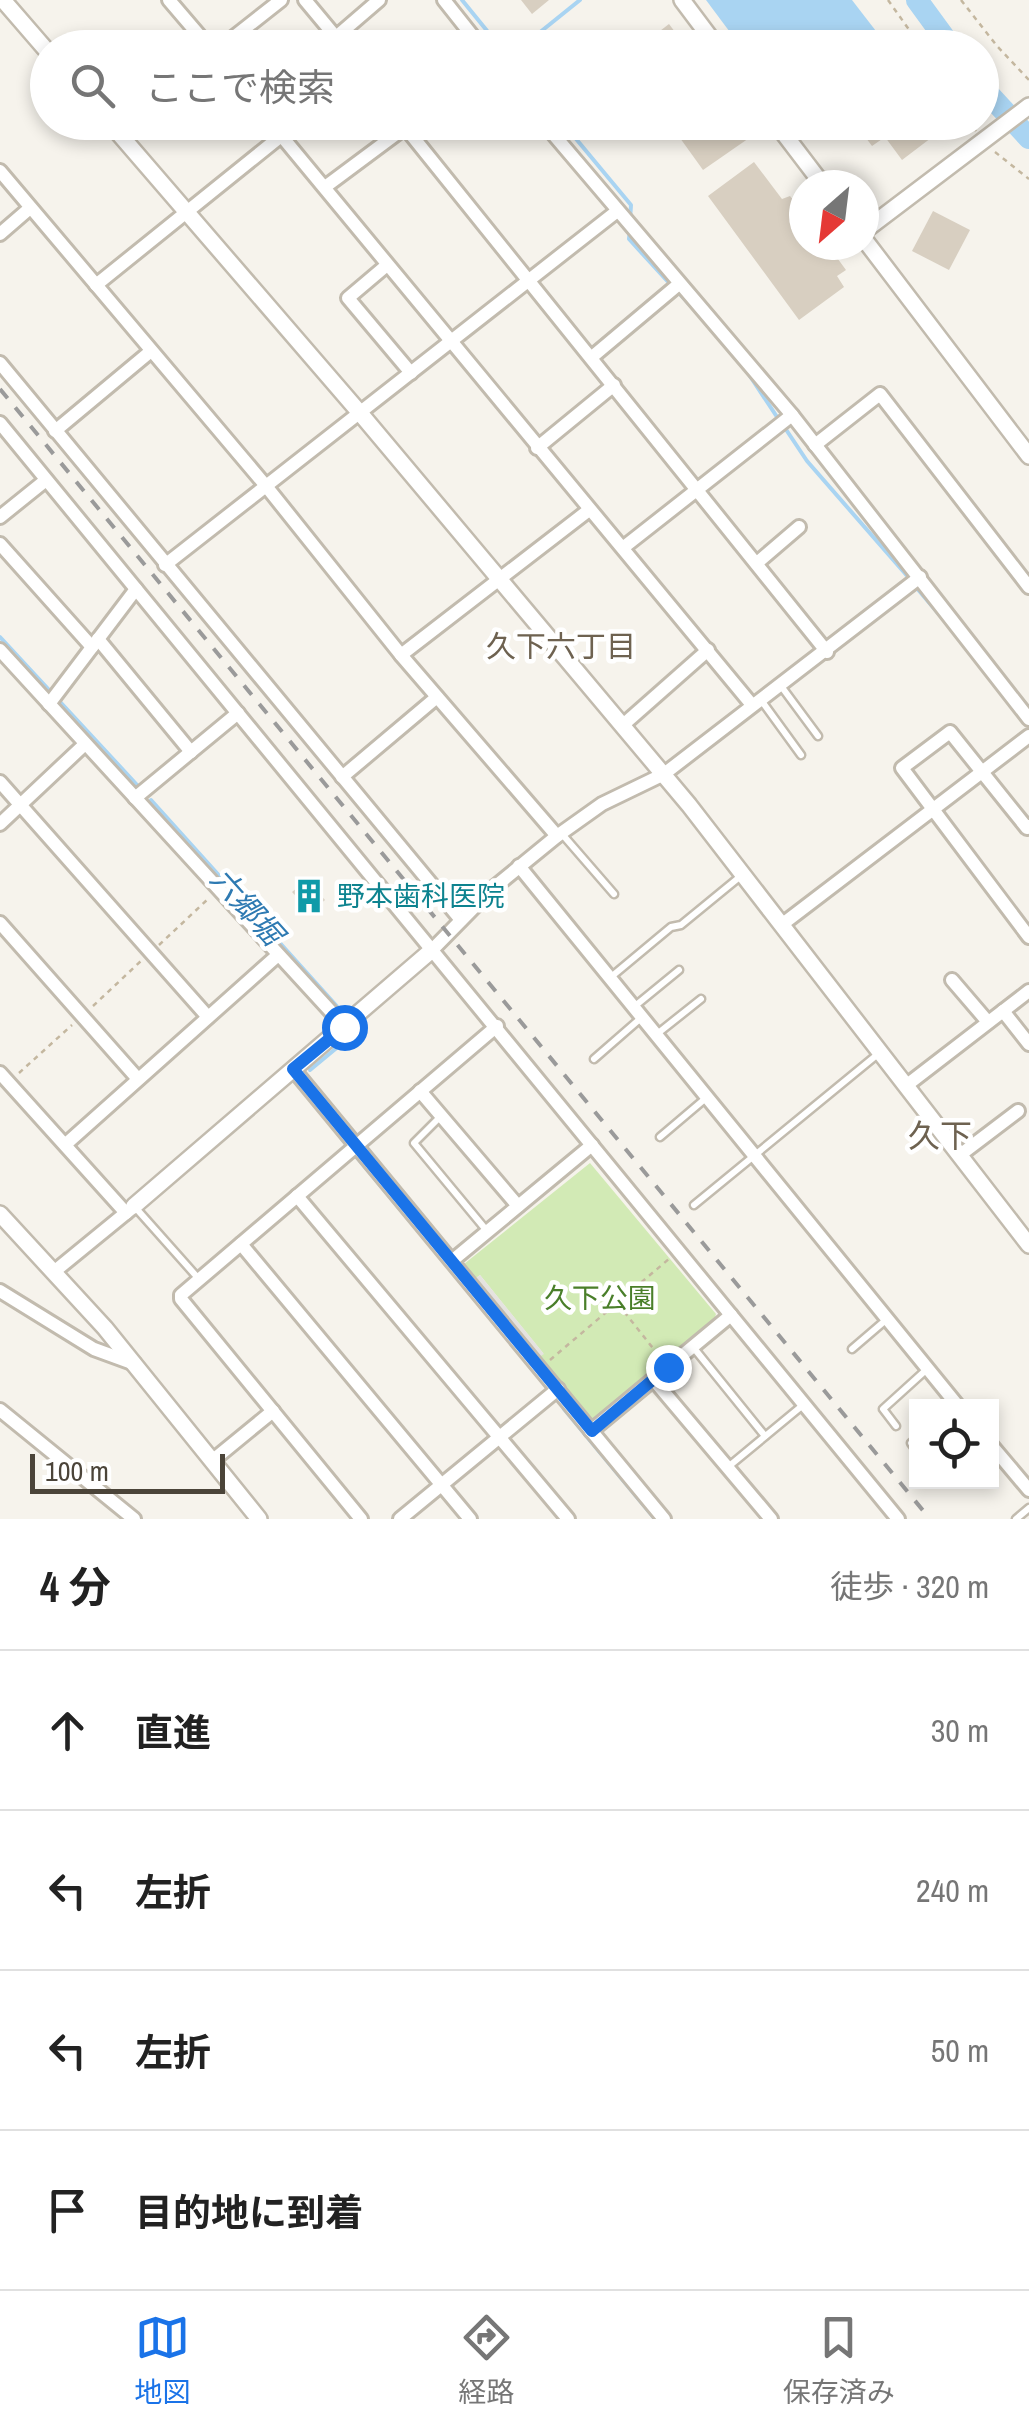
<!DOCTYPE html>
<html lang="ja">
<meta charset="utf-8">
<style>
body{margin:0;font-family:"Archivo Narrow","Noto Sans JP",sans-serif;background:#f6f6f6;color:#222}
.controls{position:absolute;right:30px;bottom:30px;display:grid;overflow:hidden;border-radius:0px;box-shadow:0 5px 15px #0003}
.controls button{width:90px;height:90px;display:grid;place-items:center;padding:0;border:0;border-bottom:2px solid #e0e0e0;background:#fff;color:#222;font:50px sans-serif}
.compass{position:absolute;left:789px;top:170px;width:90px;height:90px;border-radius:50%;background:#fff;box-shadow:0 5px 15px #0003;rotate:208deg}
.scale{position:absolute;left:30px;bottom:25px;width:195px;box-sizing:border-box;padding-left:10px;border:5px solid #4b4439;border-top:0;font-size:28px;line-height:35px;white-space:nowrap;color:#4b4439;-webkit-text-stroke:8px #fff;paint-order:stroke}
.stop{position:absolute;width:30px;height:30px;margin:-22px;border:8px solid #1a73e8;border-radius:50%;background:#fff}
.stop.end{background:#1a73e8;border-color:#fff;box-shadow:0 2px 10px #0008}
.list{margin:0;padding:0;list-style:none}
h2{display:flex;justify-content:space-between;align-items:center;height:130px;margin:0;padding:0 40px;font-size:42px}
h2 small{font-size:32px;font-weight:400;color:#767676}
.list li{display:grid;grid-template-columns:65px 1fr auto;gap:30px;align-items:center;box-sizing:border-box;height:160px;padding:0 40px;border-top:2px solid #e0e0e0}
.list b{display:block;font-size:38px;white-space:nowrap}
.list em{font-size:32px;font-style:normal;color:#767676}
.icon{flex:none;width:55px;height:55px;fill:none;stroke:currentColor;stroke-width:2;stroke-linecap:round;stroke-linejoin:round}
.map{position:relative;flex:none;width:1029px;height:1519px;overflow:hidden}
.search{position:absolute;background:#fff;box-shadow:0 5px 15px #0003;left:30px;right:30px;top:30px;height:110px;display:flex;align-items:center;gap:25px;box-sizing:border-box;padding:0 35px;border-radius:55px;color:#767676;font-size:38px}
.sheet{height:770px;background:#fff}
nav{display:flex;justify-content:space-around;align-items:center;box-sizing:border-box;height:140px;border-top:2px solid #e0e0e0;background:#fff;font-size:28px;color:#767676}
nav a{display:grid;justify-items:center;gap:5px}
nav .on{color:#1a73e8}
.map>svg:first-child{display:block}
</style>
<div class="map">
<svg width="1029" height="1519" viewBox="0 0 1029 1519">
<rect width="100%" height="100%" fill="#f6f3ec"/>
<!-- green -->
<polygon fill="#d2eab5" points="590,1163 716,1314 714,1320 592,1421 539,1357 543,1353 480,1275 476,1278 464,1264"/>
<!-- parking -->
<polygon fill="#e5e3e0" points="480,1275 544,1354 539,1357 476,1278"/>
<!-- water -->
<polygon fill="#a9d4f2" points="706,0 852,0 879,35 878,46 741,47"/>
<g fill="none" stroke-linecap="round" stroke-linejoin="round">
<!-- stream -->
<g stroke="#a9d4f2" stroke-width="4">
<polyline points="462,0 501,48"/>
<polyline points="506,48 539,33 580,0"/>
<polyline points="562,122 631,205 630,220"/>
<polyline points="630,229 629,239 670,284"/>
<polyline points="677,291 701,317"/>
<polyline points="746,370 779,420"/>
<polyline points="785,428 807,461 909,578"/>
<polyline points="915,586 954,632"/>
<polyline points="0,637 138,786"/>
<polyline points="151,800 343,1013"/>
<polyline points="310,1070 345,1041"/>
<polyline points="324,1116 343,1140"/>
<polyline points="355,1155 478,1303"/>
<polyline points="564,1409 655,1519"/>
</g>
<!-- river -->
<g stroke="#a9d4f2" stroke-width="22">
<polyline points="917,0 952,48"/>
<polyline points="982,87 1029,138"/>
</g>
</g>
<!-- building -->
<g fill="#d8cfc1">
<polygon points="521,0 549,0 532,14"/>
<polygon points="669,24 687,48 638,48"/>
<polygon points="703,122 742,122 752,136 703,170 680,138"/>
<polygon points="854,122 952,122 902,160 885,137 872,146"/>
<polygon points="754,162 782,199 790,196 801,210 795,215 804,226 804,245 818,245 827,257 835,255 846,270 837,276 844,287 799,320 708,196"/>
<polygon points="933,211 970,230 949,270 912,251"/>
<polygon points="307,880 325,900 311,912 292,892"/>
</g>
<g fill="none" stroke-linecap="round" stroke-linejoin="round">
<!-- service casing -->
<g stroke="#c2bbae" stroke-width="11">
<g id="service">
<polyline points="781,686 818,736"/>
<polyline points="761,700 801,755"/>
<polyline points="562,834 614,894"/>
<polyline points="611,977 671,927 681,925 742,875"/>
<polyline points="635,1006 679,970"/>
<polyline points="657,1034 701,999"/>
<polyline points="594,1059 641,1018"/>
<polyline points="441,1116 414,1143 487,1231"/>
<polyline points="660,1137 706,1098"/>
<polyline points="694,1205 878,1054"/>
<polyline points="134,1206 198,1278"/>
<polyline points="693,1347 765,1436"/>
<polyline points="852,1349 887,1319"/>
<polyline points="896,1426 883,1409 926,1370"/>
<polyline points="916,1439 911,1443 916,1450"/>
<polyline points="728,1467 803,1405"/>
<polyline points="1016,1519 1029,1508"/>
</g>
</g>
<!-- minor casing -->
<g stroke="#c2bbae" stroke-width="18">
<g id="minor">
<polyline points="169,0 210,48"/>
<polyline points="305,0 345,48"/>
<polyline points="444,0 482,48"/>
<polyline points="336,37 379,0"/>
<polyline points="220,48 281,0"/>
<polyline points="270,122 752,705"/>
<polyline points="401,122 827,652"/>
<polyline points="543,122 792,415 1029,719"/>
<polyline points="0,171 266,486 401,655 557,836"/>
<polyline points="325,187 411,123"/>
<polyline points="0,234 30,208"/>
<polyline points="387,265 348,298 411,373"/>
<polyline points="96,285 281,136"/>
<polyline points="592,357 679,284"/>
<polyline points="0,363 461,920"/>
<polyline points="0,423 898,1519"/>
<polyline points="55,431 151,351"/>
<polyline points="815,445 880,394 1029,587"/>
<polyline points="537,448 614,385"/>
<polyline points="0,517 46,480"/>
<polyline points="0,544 92,647"/>
<polyline points="624,547 792,415"/>
<polyline points="757,563 799,527"/>
<polyline points="165,565 616,212"/>
<polyline points="98,639 191,752"/>
<polyline points="0,650 345,1027"/>
<polyline points="401,655 589,510"/>
<polyline points="49,704 136,589"/>
<polyline points="623,725 708,650"/>
<polyline points="342,777 437,697"/>
<polyline points="0,782 208,1017"/>
<polyline points="135,798 238,713"/>
<polyline points="0,824 85,744"/>
<polyline points="1029,826 1027,828 950,732 902,768 1029,937"/>
<polyline points="519,866 958,1406"/>
<polyline points="0,923 138,1079"/>
<polyline points="784,923 1029,736"/>
<polyline points="432,950 491,890 557,836 602,804 664,774 920,577"/>
<polyline points="952,980 988,1022"/>
<polyline points="1003,1011 1029,1044"/>
<polyline points="293,1069 664,1519"/>
<polyline points="0,1073 126,1213"/>
<polyline points="907,1085 1029,991"/>
<polyline points="420,1091 518,1206"/>
<polyline points="66,1144 278,955"/>
<polyline points="960,1155 1018,1111"/>
<polyline points="297,1196 568,1519"/>
<polyline points="241,1244 470,1519"/>
<polyline points="453,1260 592,1145"/>
<polyline points="55,1271 132,1208"/>
<polyline points="0,1291 94,1349 135,1364"/>
<polyline points="653,1379 771,1519"/>
<polyline points="0,1410 134,1519"/>
<polyline points="591,1431 731,1315"/>
<polyline points="992,1446 1029,1490"/>
<polyline points="212,1461 273,1411"/>
<polyline points="361,1519 181,1299 181,1295 497,1026"/>
<polyline points="400,1519 558,1389"/>
</g>
</g>
<!-- tertiary casing -->
<g stroke="#c2bbae" stroke-width="20">
<g id="tertiary">
<polyline points="3,0 48,52"/>
<polyline points="682,0 718,48"/>
<polyline points="109,122 360,413 689,805 1029,1245"/>
<polyline points="775,122 823,185"/>
<polyline points="864,231 1029,106"/>
<polyline points="864,239 1029,456"/>
<polyline points="134,1206 432,950"/>
<polyline points="0,1214 105,1328 259,1519"/>
</g>
</g>
<!-- path -->
<g stroke="#c4b79f" stroke-width="2.5" stroke-dasharray="5 5" stroke-linecap="butt">
<polyline points="888,0 922,48"/>
<polyline points="961,0 997,46 1029,80"/>
<polyline points="970,122 976,131"/>
<polyline points="995,152 1029,179"/>
<polyline points="159,945 208,899"/>
<polyline points="93,1006 142,960"/>
<polyline points="19,1073 72,1025"/>
<polyline points="618,1304 660,1357"/>
<polyline points="550,1360 670,1258"/>
</g>
<!-- service -->
<use href="#service" stroke="#fff" stroke-width="6"/>
<!-- minor -->
<use href="#minor" stroke="#fff" stroke-width="12"/>
<!-- tertiary -->
<use href="#tertiary" stroke="#fff" stroke-width="15"/>
<!-- rail -->
<polyline stroke="#9a9a9a" stroke-width="4" stroke-dasharray="12 12" stroke-linecap="butt" points="0,389 930,1519"/>
</g>
<g fill="none" stroke-linecap="round" stroke-linejoin="round">
<!-- route -->
<polyline stroke="#1a73e8" stroke-width="12" points="344,1027 293,1069 592,1431 668,1367"/>
</g>
<!-- icons -->
<defs>
<g id="building-bare" transform="scale(2.7)"><path d="M-4-6H4V6H1V3H-1V6H-4ZM-2.5-4.3h1.7v1.8h-1.7ZM.8-4.3h1.7v1.8H.8ZM-2.5-1h1.7V.8h-1.7ZM.8-1h1.7V.8H.8Z" fill="#0f9aa8" stroke="#fff" stroke-width="2.5" paint-order="stroke"/></g>
</defs>
<g fill-rule="evenodd">
<use href="#building-bare" x="309" y="896"/>
</g>
<g text-anchor="middle" dominant-baseline="central" stroke-width="9" stroke-linejoin="round" paint-order="stroke">
<!-- culture labels -->
<g font-size="28" fill="#0d838f" stroke="#fff" text-anchor="start">
<text x="337" y="896">野本歯科医院</text>
</g>
<!-- park labels -->
<g font-size="28" fill="#4a7f2a" stroke="#fff">
<text x="600" y="1298">久下公園</text>
</g>
<!-- neighbourhood labels -->
<g font-size="30" fill="#6e6250" stroke="#fff">
<text x="561" y="646">久下六丁目</text>
</g>
<!-- water labels -->
<g font-size="30" font-style="italic" fill="#2e7ab2" stroke="#fff">
<text transform="translate(247 906) rotate(48)">六郷堀</text>
</g>
<!-- quarter labels -->
<g font-size="32" fill="#6e6250" stroke="#fff">
<text x="940" y="1135">久下</text>
</g>
</g>
</svg>
<div class="controls">
<button><svg class="icon" aria-label="locate" viewBox="0 0 24 24"><circle cx="12" cy="12" r="6"/><path d="M12 2v4M12 18v4M2 12h4M18 12h4"/></svg></button>
</div>
<svg class="compass" viewBox="-18 -18 36 36"><path d="M0-13l5 13h-10z" fill="#e53935"/><path d="M0 13l5-13h-10z" fill="#767676"/></svg>
<div class="scale">100 m</div>
<div class="stop" style="left:344px;top:1027px"></div>
<div class="stop end" style="left:668px;top:1367px"></div>
<div class="search"><svg class="icon" aria-label="search" viewBox="0 0 24 24"><circle cx="10" cy="10" r="6"/><path d="M15 15l6 6"/></svg>ここで検索</div>
</div>
<section class="sheet">
<h2>4 分<small>徒歩 · 320 m</small></h2>
<ul class="list">
<li><svg class="icon" aria-label="ahead" viewBox="0 0 24 24"><path d="M12 20V5M6 11l6-6 6 6"/></svg><div><b>直進</b></div><em>30 m</em></li>
<li><svg class="icon" aria-label="left" viewBox="0 0 24 24"><path d="M17 20v-9H6M10 6l-5 5 5 5"/></svg><div><b>左折</b></div><em>240 m</em></li>
<li><svg class="icon" aria-label="left" viewBox="0 0 24 24"><path d="M17 20v-9H6M10 6l-5 5 5 5"/></svg><div><b>左折</b></div><em>50 m</em></li>
<li><svg class="icon" aria-label="arrive" viewBox="0 0 24 24"><path d="M6 21V4h12l-3 4 3 4H6"/></svg><div><b>目的地に到着</b></div></li>
</ul>
</section>
<nav>
<a class="on"><svg class="icon" aria-label="map" viewBox="0 0 24 24"><path d="M3 6l6-2 6 2 6-2v14l-6 2-6-2-6 2zM9 4v14M15 6v14"/></svg>地図</a>
<a><svg class="icon" aria-label="directions" viewBox="0 0 24 24"><path d="M12 3l9 9-9 9-9-9zM9 14v-3h6M13 9l2 2-2 2"/></svg>経路</a>
<a><svg class="icon" aria-label="saved" viewBox="0 0 24 24"><path d="M7 4h10v16l-5-4-5 4z"/></svg>保存済み</a>
</nav>
